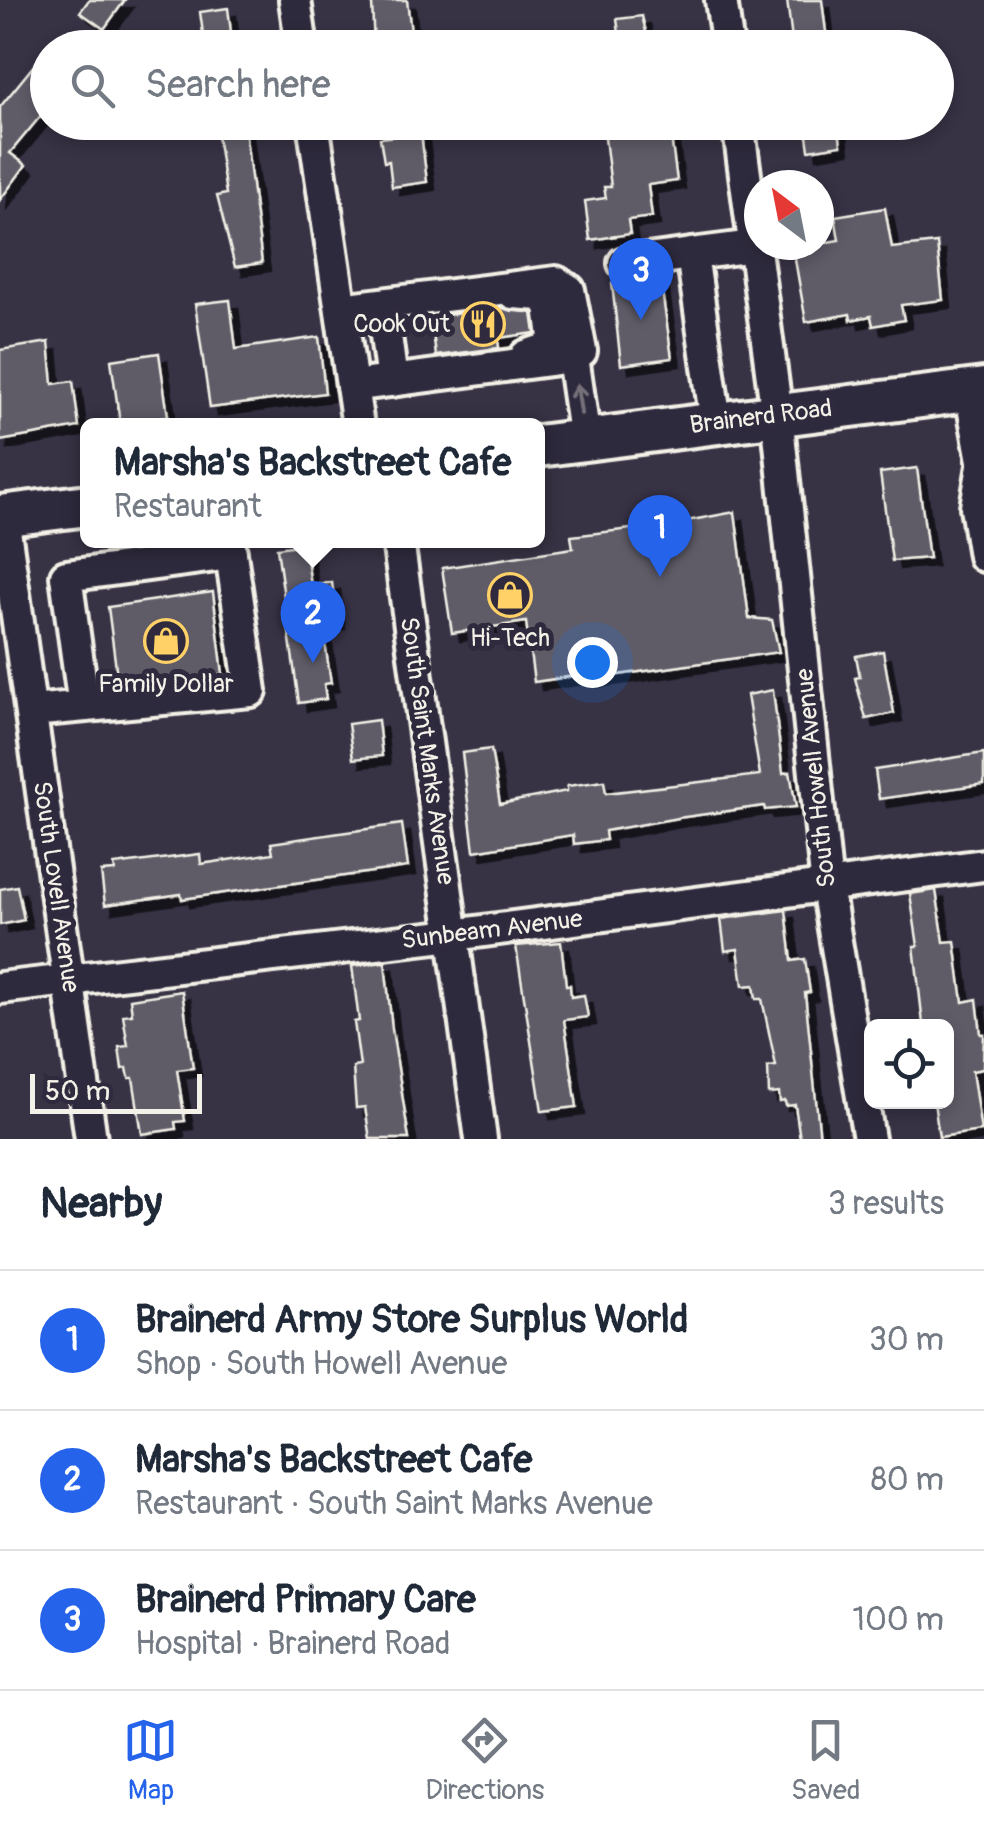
<!DOCTYPE html>
<meta charset="utf-8">
<style>
body{margin:0;font-family:Pangolin,sans-serif;background:#f6f6f7;color:#1f2937}
.controls{position:absolute;right:30px;bottom:30px;display:grid;overflow:hidden;border-radius:15px;box-shadow:0 5px 15px #0003}
.controls button{width:90px;height:90px;display:grid;place-items:center;padding:0;border:0;border-bottom:2px solid #e0e1e3;background:#fff;color:#1f2937;font:50px sans-serif}
.compass{position:absolute;left:744px;top:170px;width:90px;height:90px;border-radius:50%;background:#fff;box-shadow:0 5px 15px #0003;rotate:328deg}
.scale{position:absolute;left:30px;bottom:25px;width:172px;box-sizing:border-box;padding-left:10px;border:5px solid #f4f1e8;border-top:0;font-size:28px;line-height:35px;white-space:nowrap;color:#f4f1e8;-webkit-text-stroke:8px #2f2a3d;paint-order:stroke}
.you{position:absolute;left:592px;top:662px;width:35px;height:35px;margin:-25px;border:8px solid #fff;border-radius:50%;background:#1a73e8;box-shadow:0 0 0 15px #1a73e833}
.badge{display:grid;place-items:center;width:65px;height:65px;border-radius:50%;background:#2563eb;color:#fff;font-size:32px;font-weight:700}
.pin{position:absolute;translate:-50% -82px;filter:drop-shadow(0 2px 5px #0008)}
.pin::after{content:'';position:absolute;top:52px;width:35px;height:30px;background:inherit;clip-path:polygon(0 0,100% 0,50% 100%)}
.popup{position:absolute;left:80px;top:418px;width:465px;height:130px;box-sizing:border-box;display:grid;place-content:center;border-radius:15px;background:#fff;filter:drop-shadow(0 2px 8px #0005);font-size:32px;white-space:nowrap;color:#747a83}
.popup b{font-size:38px;color:#1f2937}
.popup::after{content:'';position:absolute;left:50%;top:100%;margin-left:-20px;border:20px solid transparent;border-top-color:#fff}
.list{margin:0;padding:0;list-style:none}
h2{display:flex;justify-content:space-between;align-items:center;height:130px;margin:0;padding:0 40px;font-size:42px}
h2 small{font-size:32px;font-weight:400;color:#747a83}
.list li{display:grid;grid-template-columns:65px 1fr auto;gap:30px;align-items:center;box-sizing:border-box;height:140px;padding:0 40px;border-top:2px solid #e0e1e3}
.list b{display:block;font-size:38px;white-space:nowrap}
.list p{margin:0;font-size:32px;white-space:nowrap;color:#747a83}
.list em{font-size:32px;font-style:normal;color:#747a83}
.icon{flex:none;width:55px;height:55px;fill:none;stroke:currentColor;stroke-width:2;stroke-linecap:round;stroke-linejoin:round}
.map{position:relative;flex:none;width:984px;height:1139px;overflow:hidden}
.search{position:absolute;background:#fff;box-shadow:0 5px 15px #0003;left:30px;right:30px;top:30px;height:110px;display:flex;align-items:center;gap:25px;box-sizing:border-box;padding:0 35px;border-radius:55px;color:#747a83;font-size:38px}
.sheet{height:550px;background:#fff}
nav{display:flex;justify-content:space-around;align-items:center;box-sizing:border-box;height:140px;border-top:2px solid #e0e1e3;background:#fff;font-size:28px;color:#747a83}
nav a{display:grid;justify-items:center;gap:5px}
nav .on{color:#2563eb}
.map>svg:first-child{display:block}
</style>
<div class="map">
<svg width="984" height="1139" viewBox="0 0 984 1139">
<defs>
<filter id="shadow"><feDropShadow dx="8" dy="8" stdDeviation="0" flood-color="#0009"/></filter>
</defs>
<rect width="100%" height="100%" fill="#373244"/>
<filter id="ink" filterUnits="userSpaceOnUse"><feTurbulence type="fractalNoise" baseFrequency=".01" numOctaves="2"/><feDisplacementMap in="SourceGraphic" scale="20" xChannelSelector="R" yChannelSelector="G"/><feConvolveMatrix kernelMatrix="1 2 1 2 8 2 1 2 1" color-interpolation-filters="sRGB"/></filter>
<g filter="url(#ink)">
<!-- building -->
<g fill="#5f5c67" stroke="#f4f1e8" stroke-width="2.5" filter="url(#shadow)">
<polygon points="89,0 125,0 104,29 80,12"/>
<polygon points="395,0 407,0 413,48 374,48 372,3"/>
<polygon points="787,0 822,0 828,48 793,48"/>
<polygon points="228,8 233,48 205,48 200,12"/>
<polygon points="642,16 650,48 621,48 617,19"/>
<polygon points="48,48 48,107 10,153 26,165 0,200 0,107"/>
<polygon points="215,122 244,122 262,263 235,267 217,196 226,194"/>
<polygon points="603,122 669,122 677,181 648,185 652,217 628,220 630,234 590,240 585,201 606,198 604,187 611,187"/>
<polygon points="805,122 838,122 841,145 809,150"/>
<polygon points="421,133 427,182 392,187 389,161 384,162 380,138"/>
<polygon points="885,208 892,248 937,243 943,300 901,305 904,320 873,326 871,316 851,320 850,314 806,322 793,248 839,240 835,216"/>
<polygon points="660,278 672,358 621,365 612,283"/>
<polygon points="230,300 236,349 319,337 325,393 210,408 195,304"/>
<polygon points="502,308 532,313 535,333 498,338 499,348 436,356 431,317"/>
<polygon points="49,342 53,384 73,381 79,427 0,441 0,350"/>
<polygon points="159,353 168,416 120,423 111,360"/>
<polygon points="917,468 929,558 892,561 880,473"/>
<polygon points="735,512 749,618 772,620 779,652 590,679 589,674 534,682 526,622 452,633 442,568 573,548 571,536 665,525"/>
<polygon points="305,544 311,586 332,582 337,621 322,623 331,683 324,684 326,699 299,703 277,548"/>
<polygon points="213,592 223,674 118,684 108,607"/>
<polygon points="883,651 894,713 866,719 855,678 860,677 856,656"/>
<polygon points="773,690 783,773 790,772 796,807 765,810 764,806 678,818 605,831 606,840 574,844 573,835 474,851 462,753 491,749 500,804 567,791 567,786 604,781 606,793 760,775 747,695"/>
<polygon points="378,720 382,756 353,759 348,724"/>
<polygon points="984,753 984,784 879,799 875,770"/>
<polygon points="402,824 408,867 182,899 181,894 105,905 101,872 115,871 114,865 200,854 201,864 273,853 271,843"/>
<polygon points="17,886 24,920 0,925 0,889"/>
<polygon points="936,890 944,942 955,941 963,1002 977,999 981,1034 984,1034 983,1069 972,1071 981,1131 939,1137 934,1102 946,1102 946,1026 923,1024 914,946 918,946 910,894"/>
<polygon points="786,910 792,961 805,959 810,992 805,993 820,1139 800,1139 795,1105 786,1106 785,1101 780,1102 779,1093 769,1094 768,1067 776,1066 762,999 756,999 754,985 743,986 738,949 725,951 721,919"/>
<polygon points="561,942 566,985 570,985 571,997 584,995 588,1017 564,1020 577,1107 542,1111 516,946"/>
<polygon points="385,962 392,1029 409,1139 370,1139 365,1107 356,1108 353,1067 360,1066 354,1022 359,1021 352,966"/>
<polygon points="182,991 193,1068 177,1070 185,1121 175,1122 176,1129 142,1134 133,1078 129,1078 127,1068 122,1069 119,1047 128,1046 123,1015 132,1014 130,999"/>
</g>
<g fill="none" stroke-linecap="round" stroke-linejoin="round">
<!-- minor casing -->
<g stroke="#f4f1e8" stroke-width="38">
<g id="minor">
<polyline points="295,0 302,48"/>
<polyline points="721,0 728,48"/>
<polyline points="313,122 358,426"/>
<polyline points="738,122 777,415 827,887 869,1139"/>
<polyline points="624,263 692,254"/>
<polyline points="513,293 541,295 550,305 555,346 526,356"/>
<polyline points="382,305 392,381"/>
<polyline points="341,309 556,282 569,290 581,351 573,357 352,386"/>
<polyline points="573,357 585,440"/>
<polyline points="970,390 984,466"/>
<polyline points="716,423 692,254 754,246"/>
<polyline points="983,466 976,507 984,556"/>
<polyline points="3,516 91,1139"/>
<polyline points="398,540 481,1139"/>
<polyline points="84,706 66,576 231,554"/>
<polyline points="31,711 251,691 229,540"/>
<polyline points="0,988 453,935 984,865"/>
</g>
</g>
<!-- major casing -->
<g stroke="#f4f1e8" stroke-width="48">
<g id="major">
<polyline points="538,446 984,389"/>
<polyline points="0,516 88,505"/>
</g>
</g>
<!-- minor -->
<use href="#minor" stroke="#2f2a3d" stroke-width="30"/>
<!-- major -->
<use href="#major" stroke="#2f2a3d" stroke-width="40"/>
</g>
<!-- one-way arrows -->
<defs><path id="oneway-shaft" d="M-6 0H5M1.5-3L5.5 0L1.5 3" fill="none" stroke-width="1.6" stroke-linecap="round" stroke-linejoin="round" transform="scale(2.5)"/></defs>
<use stroke="#747079" href="#oneway-shaft" transform="translate(579 399) rotate(-98)"/>
</g>
<!-- icons -->
<defs>
<g id="restaurant-ring" transform="scale(2.25)"><circle r="9.5" fill="#2f2a3d" stroke="#ffd166" stroke-width="1.5"/><path d="M-5-6h1v4h1v-4h1v4h1v-4h1v5L-1.5 .5V6h-2V.5L-5-1ZM5-6V6H3V1.5H1.5Q1.5-4 5-6Z" fill="#ffd166"/></g>
<g id="shop-ring" transform="scale(2.25)"><circle r="9.5" fill="#2f2a3d" stroke="#ffd166" stroke-width="1.5"/><path d="M-5-2.5h2.3a2.7 3.5 0 0 1 5.4 0H5L5.5 6h-11ZM-1.5-2.5h3a1.5 2.3 0 0 0-3 0Z" fill="#ffd166"/></g>
</defs>
<g fill-rule="evenodd">
<use href="#restaurant-ring" x="483" y="324"/>
<use href="#shop-ring" x="510" y="595"/>
<use href="#shop-ring" x="166" y="641"/>
</g>
<g text-anchor="middle" dominant-baseline="central" stroke-width="10" stroke-linejoin="round" paint-order="stroke">
<!-- poi labels -->
<g font-size="25" fill="#f4f1e8" stroke="#2f2a3d">
<text x="450" y="324" text-anchor="end">Cook Out</text>
<text x="510" y="638">Hi-Tech</text>
<text x="166" y="684">Family Dollar</text>
</g>
<!-- street labels -->
<g font-size="25" fill="#f4f1e8" stroke="#2f2a3d">
<text transform="translate(761 417) rotate(-7)">Brainerd Road</text>
<text transform="translate(427 751) rotate(82)">South Saint Marks Avenue</text>
<text transform="translate(816 778) rotate(-96)">South Howell Avenue</text>
<text transform="translate(56 887) rotate(82)">South Lovell Avenue</text>
<text transform="translate(492 930) rotate(-7)">Sunbeam Avenue</text>
</g>
</g>
</svg>
<div class="controls">
<button><svg class="icon" aria-label="locate" viewBox="0 0 24 24"><circle cx="12" cy="12" r="6"/><path d="M12 2v4M12 18v4M2 12h4M18 12h4"/></svg></button>
</div>
<svg class="compass" viewBox="-18 -18 36 36"><path d="M0-13l5 13h-10z" fill="#e53935"/><path d="M0 13l5-13h-10z" fill="#747a83"/></svg>
<div class="scale">50 m</div>
<div class="you"></div>
<div class="pin badge" style="left:660px;top:577px">1</div>
<div class="pin badge" style="left:313px;top:663px">2</div>
<div class="popup"><b>Marsha's Backstreet Cafe</b>Restaurant</div>
<div class="pin badge" style="left:641px;top:320px">3</div>
<div class="search"><svg class="icon" aria-label="search" viewBox="0 0 24 24"><circle cx="10" cy="10" r="6"/><path d="M15 15l6 6"/></svg>Search here</div>
</div>
<section class="sheet">
<h2>Nearby<small>3 results</small></h2>
<ul class="list">
<li><span class="badge">1</span><div><b>Brainerd Army Store Surplus World</b><p>Shop · South Howell Avenue</p></div><em>30 m</em></li>
<li><span class="badge">2</span><div><b>Marsha's Backstreet Cafe</b><p>Restaurant · South Saint Marks Avenue</p></div><em>80 m</em></li>
<li><span class="badge">3</span><div><b>Brainerd Primary Care</b><p>Hospital · Brainerd Road</p></div><em>100 m</em></li>
</ul>
</section>
<nav>
<a class="on"><svg class="icon" aria-label="map" viewBox="0 0 24 24"><path d="M3 6l6-2 6 2 6-2v14l-6 2-6-2-6 2zM9 4v14M15 6v14"/></svg>Map</a>
<a><svg class="icon" aria-label="directions" viewBox="0 0 24 24"><path d="M12 3l9 9-9 9-9-9zM9 14v-3h6M13 9l2 2-2 2"/></svg>Directions</a>
<a><svg class="icon" aria-label="saved" viewBox="0 0 24 24"><path d="M7 4h10v16l-5-4-5 4z"/></svg>Saved</a>
</nav>
